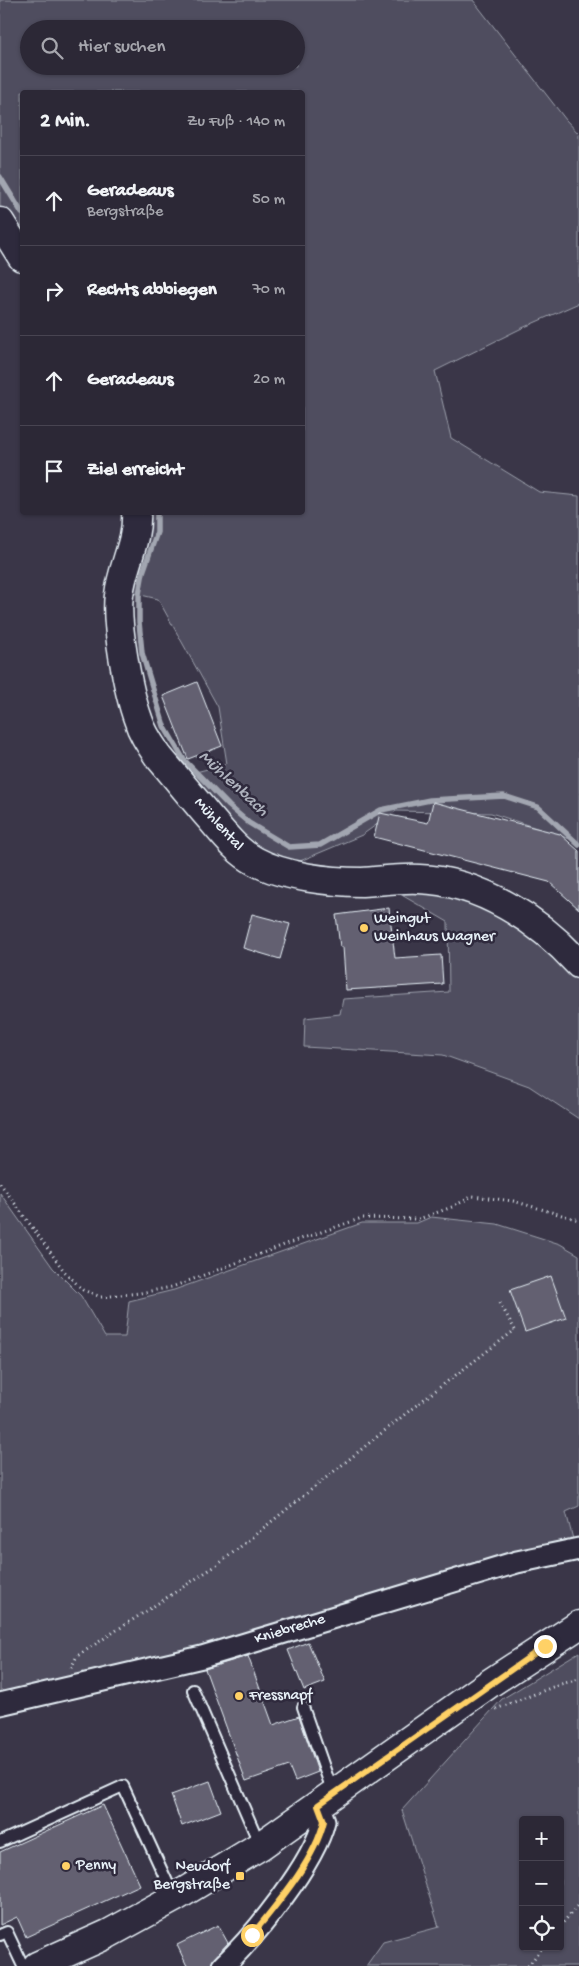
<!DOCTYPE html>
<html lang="de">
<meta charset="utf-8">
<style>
body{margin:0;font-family:"Gochi Hand",sans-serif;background:#34303e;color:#f1f3f6}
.controls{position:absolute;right:15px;bottom:15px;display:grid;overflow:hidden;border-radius:5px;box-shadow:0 1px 4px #0004}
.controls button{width:45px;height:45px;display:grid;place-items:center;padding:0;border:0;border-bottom:1px solid #484451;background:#2c2836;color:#f1f3f6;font:25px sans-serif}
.stop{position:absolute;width:15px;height:15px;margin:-11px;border:4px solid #ffd166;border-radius:50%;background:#fff}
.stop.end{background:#ffd166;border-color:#fff;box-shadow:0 1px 5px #0008}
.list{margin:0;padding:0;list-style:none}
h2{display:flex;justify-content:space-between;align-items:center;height:65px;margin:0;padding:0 20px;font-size:21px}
h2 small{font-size:16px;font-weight:400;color:#a6a6ad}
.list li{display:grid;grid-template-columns:32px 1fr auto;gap:15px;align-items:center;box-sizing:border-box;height:90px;padding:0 20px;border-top:1px solid #484451}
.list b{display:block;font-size:19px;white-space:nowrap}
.list p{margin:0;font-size:16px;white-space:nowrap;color:#a6a6ad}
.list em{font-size:16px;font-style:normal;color:#a6a6ad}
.icon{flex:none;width:28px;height:28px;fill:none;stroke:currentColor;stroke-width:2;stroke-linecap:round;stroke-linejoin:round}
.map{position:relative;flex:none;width:579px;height:1966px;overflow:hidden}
.search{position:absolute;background:#2c2836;box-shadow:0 1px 4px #0004;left:20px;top:20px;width:285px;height:55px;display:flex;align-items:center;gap:12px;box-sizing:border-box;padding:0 18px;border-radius:28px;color:#a6a6ad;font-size:19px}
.panel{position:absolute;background:#2c2836;box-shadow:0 1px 4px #0004;left:20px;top:90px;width:285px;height:425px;border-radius:5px}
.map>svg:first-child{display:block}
</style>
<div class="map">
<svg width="579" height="1966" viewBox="0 0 579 1966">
<rect width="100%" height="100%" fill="#3a3648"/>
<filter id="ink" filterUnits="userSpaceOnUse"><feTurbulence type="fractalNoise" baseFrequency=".02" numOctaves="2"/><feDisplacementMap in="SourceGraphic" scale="10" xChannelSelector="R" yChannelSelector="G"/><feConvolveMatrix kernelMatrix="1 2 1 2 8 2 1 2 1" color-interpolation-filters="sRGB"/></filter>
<g filter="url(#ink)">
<!-- green -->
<g fill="#504e5f" stroke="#9ca0ac" fill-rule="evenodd">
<path d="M0 0H473L566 120 579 134V303L520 329 435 371 451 438 539 492 579 496V842L491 813 396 811 362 835 293 864 255 852 184 775 227 764 218 707 158 599 124 591 142 513 302 512V92H22V243L0 209ZM29 29H296V66H29Z"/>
<polygon points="410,889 455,896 510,920 556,955 579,981 579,1119 529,1086 443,1055 304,1047 305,1018 340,1014 343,999 449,992 448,922 393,890"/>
<polygon points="0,1193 53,1268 81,1296 105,1337 125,1337 129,1301 174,1290 362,1223 417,1223 431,1217 497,1224 560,1244 579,1255 579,1506 566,1512 575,1547 196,1650 0,1698"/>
<path d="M579 1652V1966H366L383 1942 439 1927 402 1810 502 1699ZM523 1820H560V1947H523Z"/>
</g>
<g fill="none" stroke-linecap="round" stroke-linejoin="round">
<!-- stream -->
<g stroke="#a2a6b1" stroke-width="5.5">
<polyline points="0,177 22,213"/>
<polyline points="157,512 157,532 143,572 139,594 139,622 142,653 164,726 184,760 229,806 249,823 289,847 320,845 381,810 430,800 504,796 538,807 579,845"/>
</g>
</g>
<!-- building -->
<g fill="#636171" stroke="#e8f1f8">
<polygon points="197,682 222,746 188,759 163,696"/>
<polygon points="433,802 560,834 579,851 579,909 549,882 374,837 380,813 428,823"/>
<polygon points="389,908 395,958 441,955 443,984 346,990 343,947 340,947 336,915"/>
<polygon points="252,914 290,924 280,959 243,948"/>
<polygon points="551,1276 566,1318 525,1332 510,1290"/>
<polygon points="308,1642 325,1682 304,1690 288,1650"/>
<polygon points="248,1656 273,1725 299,1716 318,1772 295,1781 289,1766 246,1781 205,1669"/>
<polygon points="210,1781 221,1811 182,1826 171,1795"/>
<polygon points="103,1805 140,1885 26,1937 17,1917 0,1925 0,1852"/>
<polygon points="218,1925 228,1943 214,1958 211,1966 187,1966 177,1945"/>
</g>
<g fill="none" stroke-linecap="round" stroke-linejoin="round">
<!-- lane casing -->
<g stroke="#e8f1f8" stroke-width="14">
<g id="lane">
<polyline points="193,1690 260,1845"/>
<polyline points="303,1707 333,1793"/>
<polyline points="0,1842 123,1786 174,1897"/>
<polyline points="0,1935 7,1932 23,1966"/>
</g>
</g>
<!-- street casing -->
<g stroke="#e8f1f8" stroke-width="25">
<g id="street">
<polyline points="0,1704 202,1657 517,1562 579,1549"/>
<path d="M223 1966C255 1936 314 1863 324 1821L318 1805"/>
</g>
</g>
<!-- secondary casing -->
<g stroke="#e8f1f8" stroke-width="31">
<g id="secondary">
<polyline points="0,222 22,257"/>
<path d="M136 512C138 542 122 566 119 595 115 622 128 692 138 719 142 733 150 744 158 756 175 776 192 797 209 817 223 833 236 851 255 861 284 877 330 882 362 882 381 881 400 878 419 879 480 881 539 920 579 964"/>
<polyline points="37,1966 108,1934 174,1898 260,1846 490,1683 579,1625"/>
</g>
</g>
<!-- path -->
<g stroke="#e8f1f8" stroke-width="3" stroke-dasharray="1 4" stroke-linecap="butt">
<polyline points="0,1183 64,1271 83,1290 101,1297 140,1293 172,1287 292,1242 362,1218 419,1219 452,1207 473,1196 513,1201 579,1220"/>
<polyline points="71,1668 77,1656 220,1563 419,1403 515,1330 500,1303"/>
<polyline points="496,1709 558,1685 579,1679"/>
<polyline points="560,1926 579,1904"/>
<polyline points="528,1966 543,1947"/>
</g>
<!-- lane -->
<use href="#lane" stroke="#2f2a3d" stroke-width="10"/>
<!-- street -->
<use href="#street" stroke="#2f2a3d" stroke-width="21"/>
<!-- secondary -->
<use href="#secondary" stroke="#2f2a3d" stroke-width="28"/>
</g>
</g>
<g fill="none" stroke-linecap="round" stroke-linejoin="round" filter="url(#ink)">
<!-- route -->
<path stroke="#ffd166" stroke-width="6" d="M252 1935C277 1904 315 1860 324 1821L318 1805 545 1646"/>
</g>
<!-- markers -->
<g fill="#ffd166" stroke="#2f2a3d" stroke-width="2">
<circle cx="364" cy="928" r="5"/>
<circle cx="239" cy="1696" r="5"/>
<circle cx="66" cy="1866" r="5"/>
<rect x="235" y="1871" width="10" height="10" rx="2.5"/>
</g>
<g text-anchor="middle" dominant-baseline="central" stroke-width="5" stroke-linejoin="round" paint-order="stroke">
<!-- street labels -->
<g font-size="16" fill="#e8f1f8" stroke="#2f2a3d">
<text transform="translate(218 825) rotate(48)">Mühlental</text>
<text transform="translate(290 1630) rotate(-17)">Kniebreche</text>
</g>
<!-- poi labels -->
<g font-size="16" fill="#e8f1f8" stroke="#2f2a3d" text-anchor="start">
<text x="374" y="919">Weingut<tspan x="374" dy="18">Weinhaus Wagner</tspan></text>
<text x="249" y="1696">Fressnapf</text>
<text x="76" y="1866">Penny</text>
<text x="230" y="1867" text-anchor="end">Neudorf<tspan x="230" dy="18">Bergstraße</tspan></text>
</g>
<!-- water labels -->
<g font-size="18" font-style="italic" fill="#aeb2bd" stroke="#2f2a3d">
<text transform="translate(233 784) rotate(43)">Mühlenbach</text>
</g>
</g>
</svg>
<div class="controls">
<button>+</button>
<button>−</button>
<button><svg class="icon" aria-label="locate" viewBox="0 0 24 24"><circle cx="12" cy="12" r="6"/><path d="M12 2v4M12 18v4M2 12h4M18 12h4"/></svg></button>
</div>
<div class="stop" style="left:252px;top:1935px"></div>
<div class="stop end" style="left:545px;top:1646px"></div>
<div class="search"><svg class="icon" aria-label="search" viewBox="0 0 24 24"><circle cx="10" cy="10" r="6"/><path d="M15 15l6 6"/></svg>Hier suchen</div>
<section class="panel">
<h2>2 Min.<small>Zu Fuß · 140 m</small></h2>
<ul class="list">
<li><svg class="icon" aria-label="ahead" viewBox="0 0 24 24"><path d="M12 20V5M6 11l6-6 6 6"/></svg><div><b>Geradeaus</b><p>Bergstraße</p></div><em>50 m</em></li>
<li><svg class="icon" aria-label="right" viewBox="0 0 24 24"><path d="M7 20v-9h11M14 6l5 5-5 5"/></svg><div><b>Rechts abbiegen</b></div><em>70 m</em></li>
<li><svg class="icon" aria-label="ahead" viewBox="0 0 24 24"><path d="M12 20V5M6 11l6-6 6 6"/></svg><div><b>Geradeaus</b></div><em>20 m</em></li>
<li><svg class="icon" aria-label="arrive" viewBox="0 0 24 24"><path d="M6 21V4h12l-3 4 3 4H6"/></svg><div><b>Ziel erreicht</b></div></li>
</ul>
</section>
</div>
